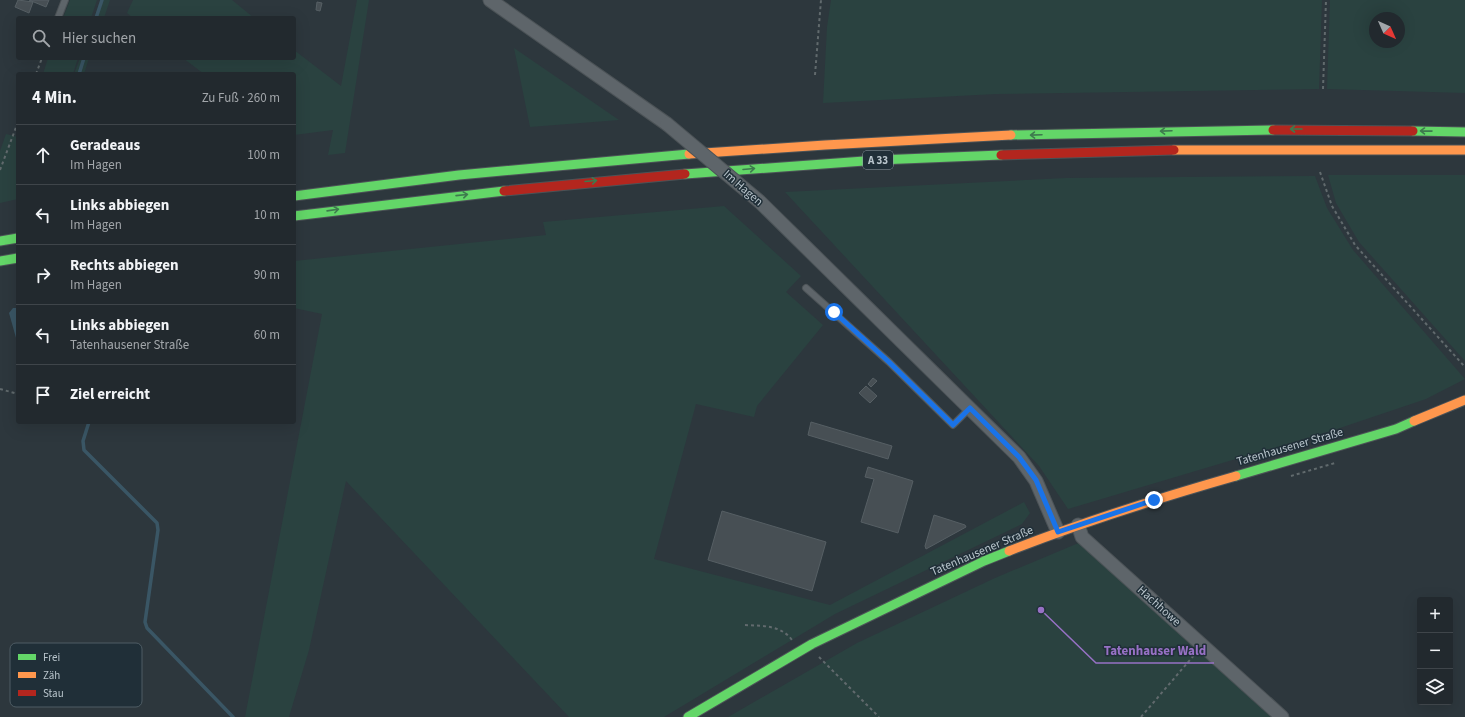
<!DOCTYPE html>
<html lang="de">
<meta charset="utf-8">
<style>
body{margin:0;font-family:"Source Sans 3",sans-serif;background:#2a3136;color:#f1f3f6}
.controls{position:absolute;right:12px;bottom:12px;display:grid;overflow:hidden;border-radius:4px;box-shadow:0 4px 16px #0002}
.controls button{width:36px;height:36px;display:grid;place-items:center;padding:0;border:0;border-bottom:1px solid #3f454a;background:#22292e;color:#f1f3f6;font:20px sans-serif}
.compass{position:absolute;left:1369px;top:12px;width:36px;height:36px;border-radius:50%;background:#22292e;box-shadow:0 4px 16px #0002;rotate:135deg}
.stop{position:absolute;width:12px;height:12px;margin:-9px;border:3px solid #1a73e8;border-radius:50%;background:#fff}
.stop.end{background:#1a73e8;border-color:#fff;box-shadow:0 1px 4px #0008}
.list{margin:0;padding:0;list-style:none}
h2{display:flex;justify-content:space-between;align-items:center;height:52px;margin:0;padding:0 16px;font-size:17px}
h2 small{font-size:13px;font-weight:400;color:#a2a6aa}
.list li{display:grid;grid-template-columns:26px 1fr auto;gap:12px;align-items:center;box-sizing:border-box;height:60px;padding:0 16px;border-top:1px solid #3f454a}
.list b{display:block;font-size:15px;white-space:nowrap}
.list p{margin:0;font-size:13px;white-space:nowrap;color:#a2a6aa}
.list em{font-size:13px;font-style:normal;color:#a2a6aa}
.icon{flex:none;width:22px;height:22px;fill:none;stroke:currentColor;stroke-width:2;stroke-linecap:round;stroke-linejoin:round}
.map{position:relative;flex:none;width:1465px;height:717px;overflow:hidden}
.search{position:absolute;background:#22292e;box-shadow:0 4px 16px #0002;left:16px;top:16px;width:280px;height:44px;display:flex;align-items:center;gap:10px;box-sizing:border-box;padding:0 14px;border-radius:4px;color:#a2a6aa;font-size:15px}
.panel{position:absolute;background:#22292e;box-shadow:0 4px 16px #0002;left:16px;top:72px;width:280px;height:352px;border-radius:4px}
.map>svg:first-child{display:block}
</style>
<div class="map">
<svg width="1465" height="717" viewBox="0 0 1465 717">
<rect width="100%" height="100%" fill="#2d373d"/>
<!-- green -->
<g fill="#2a4240" fill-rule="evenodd">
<polygon points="70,0 97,0 91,18 63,18"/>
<polygon points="101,0 110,0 104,18 94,18"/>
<polygon points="133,0 232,0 254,18 133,18 127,13"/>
<polygon points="357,0 369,0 345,153 328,155 333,130 294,135 294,74 204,74 183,58 294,58 294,50 341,86"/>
<polygon points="831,0 1322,0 1319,89 996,94 823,103 827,27"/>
<path d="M1330 0H1465V93L1327 89ZM1375 18H1399V42H1375Z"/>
<polygon points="514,48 619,120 530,127"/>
<polygon points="48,58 78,58 73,74 43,74"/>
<polygon points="80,58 89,58 84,74 74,74"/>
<polygon points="6,134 18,137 18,199 0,203 0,151"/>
<polygon points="1328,175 1465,175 1465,361 1359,242 1336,203"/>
<polygon points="1315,176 1327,208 1353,250 1465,379 1426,399 1337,429 1068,509 1039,466 785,192 1066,178"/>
<polygon points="724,206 801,276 786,292 823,325 757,406 754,417 696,404 654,559 830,605 1024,502 1030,513 1022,524 835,614 664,717 569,717 346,481 309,650 289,717 245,717 322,314 294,308 294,261 546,235 543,222"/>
<polygon points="1081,542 1272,717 728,717 857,643 995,578"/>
</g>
<!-- water -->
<polygon fill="#3a5665" points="13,308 18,308 18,345 9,313"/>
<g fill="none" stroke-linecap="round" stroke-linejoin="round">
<!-- stream -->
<g stroke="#3a5665" stroke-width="3.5">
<polyline points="96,18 102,0"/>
<polyline points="79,74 84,58"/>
<polyline points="89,422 83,441 84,450 157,523 158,530 145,622 147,628 233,717"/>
</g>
</g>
<!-- building -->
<g fill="#474f54" stroke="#565f64">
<polygon points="18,0 33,2 29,13 15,7"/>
<polygon points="29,0 49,0 46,7"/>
<polygon points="317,2 322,3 320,11 316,10"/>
<polygon points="873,378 877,381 871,387 868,384"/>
<polygon points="866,386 877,396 870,403 859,393"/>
<polygon points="811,422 892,446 888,459 808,435"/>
<polygon points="868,467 913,481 898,533 861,522 874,479 865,477"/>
<polygon points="722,511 826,542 812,591 708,560"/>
<polygon points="934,515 965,525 966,527 926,549 925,546"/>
</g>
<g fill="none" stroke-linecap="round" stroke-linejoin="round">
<!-- lane casing -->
<g stroke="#4c5357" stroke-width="8">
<g id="lane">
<polyline points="58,18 65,0"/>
<polyline points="806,288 889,362 953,425 970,408"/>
</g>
</g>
<!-- street casing -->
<g stroke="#4c5357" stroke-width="15">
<g id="street">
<polyline points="490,0 667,124"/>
<polyline points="760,202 1019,457 1036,481 1058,532"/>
<polyline points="1078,525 1082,537 1282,717"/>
</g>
</g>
<!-- fast casing -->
<g stroke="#4c5357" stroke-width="11">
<g id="fast">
<polyline points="1413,131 1465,132"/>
<polyline points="1011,135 1273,130"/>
<polyline points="685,174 878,160 1001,155"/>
<polyline points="294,196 459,175 689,154"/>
<polyline points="294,216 504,191"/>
<polyline points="0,241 18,238"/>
<polyline points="0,261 18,258"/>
<polyline points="1236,476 1396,429 1414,421"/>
<polyline points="688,717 812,644 984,561 1009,551"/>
</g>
</g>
<!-- slow casing -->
<g stroke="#4c5357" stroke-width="11">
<g id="slow">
<polyline points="1174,150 1465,150"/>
<polyline points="689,154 825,145 1011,135"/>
<polyline points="1414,421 1465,400"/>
<path d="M1009 551C1083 522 1159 498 1236 476"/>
</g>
</g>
<!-- jam casing -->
<g stroke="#4c5357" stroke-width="11">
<g id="jam">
<polyline points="1273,130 1413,131"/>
<polyline points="1001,155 1174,150"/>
<polyline points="504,191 685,174"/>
</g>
</g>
<!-- path -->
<g stroke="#616a6d" stroke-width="2" stroke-dasharray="3 3" stroke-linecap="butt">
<polyline points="36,74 42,58"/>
<polyline points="815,75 821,0"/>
<polyline points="1323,89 1326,0"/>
<polyline points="0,170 18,122"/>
<polyline points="1320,172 1332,206 1355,245 1465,367"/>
<polyline points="0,389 18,394"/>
<polyline points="1291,476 1335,463"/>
<path d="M745 625C763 626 781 625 792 640"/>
<polyline points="819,657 879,717"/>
<polyline points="1141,717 1195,654"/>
</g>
<!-- lane -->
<use href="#lane" stroke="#5e656a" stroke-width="6"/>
<!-- street -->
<use href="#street" stroke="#5e656a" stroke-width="13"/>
<!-- fast -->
<use href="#fast" stroke="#63d668" stroke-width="9"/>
<!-- slow -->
<use href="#slow" stroke="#ff974d" stroke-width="9"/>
<!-- jam -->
<use href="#jam" stroke="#b3261e" stroke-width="9"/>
<!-- street-bridge casing -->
<g stroke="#4c5357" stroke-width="15" stroke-linecap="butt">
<polyline id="street-bridge" points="667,124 760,202"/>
</g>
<!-- street-bridge -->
<use href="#street-bridge" stroke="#5e656a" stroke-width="13"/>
</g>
<!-- one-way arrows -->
<defs><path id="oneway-shaft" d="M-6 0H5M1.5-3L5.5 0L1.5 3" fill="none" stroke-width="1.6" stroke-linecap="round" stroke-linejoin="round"/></defs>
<g stroke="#3e7a4e">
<use href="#oneway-shaft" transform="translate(1296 129) rotate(180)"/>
<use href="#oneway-shaft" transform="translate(1166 131) rotate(178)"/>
<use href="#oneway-shaft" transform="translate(1426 131) rotate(-179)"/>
<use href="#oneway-shaft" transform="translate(1036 135) rotate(178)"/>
<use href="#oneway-shaft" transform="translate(749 169) rotate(-5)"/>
<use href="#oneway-shaft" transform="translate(591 181) rotate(-5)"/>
<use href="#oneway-shaft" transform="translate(462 195) rotate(-6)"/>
<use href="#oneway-shaft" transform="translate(333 210) rotate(-8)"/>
</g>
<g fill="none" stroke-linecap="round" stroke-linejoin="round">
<!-- route -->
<polyline stroke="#1a73e8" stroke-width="5" points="834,312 889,362 953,425 970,408 1019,457 1036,480 1058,532 1154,500"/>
</g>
<g text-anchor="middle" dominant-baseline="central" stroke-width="3" stroke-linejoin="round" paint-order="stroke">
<!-- shield labels -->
<rect fill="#202f38" stroke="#8b98a0" stroke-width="1" x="863" y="151" width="30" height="18" rx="3"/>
<g font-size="11" font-weight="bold" fill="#b9c5cc">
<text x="878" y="160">A 33</text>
</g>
<!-- street labels -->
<g font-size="12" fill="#b9c5cc" stroke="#202f38">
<text transform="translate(743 188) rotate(41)">Im Hagen</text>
<text transform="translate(1290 447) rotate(-16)">Tatenhausener Straße</text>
<text transform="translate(982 551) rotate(-23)">Tatenhausener Straße</text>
<text transform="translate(1159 606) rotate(42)">Hachhowe</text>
</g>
</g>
<!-- legend -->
<rect x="10" y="643" width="132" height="64" rx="6" fill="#202f38" stroke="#4e5c64" stroke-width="1"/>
<rect x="18" y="654" width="18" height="6" fill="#63d668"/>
<rect x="18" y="672" width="18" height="6" fill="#ff974d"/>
<rect x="18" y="690" width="18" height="6" fill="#b3261e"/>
<g font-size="11" fill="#b9c5cc">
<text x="43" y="661">Frei</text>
<text x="43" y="679">Zäh</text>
<text x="43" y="697">Stau</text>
</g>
<!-- callouts -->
<path fill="none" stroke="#9771c5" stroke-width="1.5" d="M1041 610L1096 663H1214"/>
<circle fill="#9771c5" stroke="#202f38" stroke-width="1.5" cx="1041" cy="610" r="4"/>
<g font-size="13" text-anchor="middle" font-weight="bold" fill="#9771c5" stroke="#202f38" stroke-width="3" stroke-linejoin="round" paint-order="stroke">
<text x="1155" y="655">Tatenhauser Wald</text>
</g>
</svg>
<div class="controls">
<button>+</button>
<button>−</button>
<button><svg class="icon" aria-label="layers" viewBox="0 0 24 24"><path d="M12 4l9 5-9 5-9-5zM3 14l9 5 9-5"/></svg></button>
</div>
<svg class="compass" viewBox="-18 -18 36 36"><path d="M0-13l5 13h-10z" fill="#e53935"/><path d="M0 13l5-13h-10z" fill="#a2a6aa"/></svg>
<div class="stop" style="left:834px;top:312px"></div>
<div class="stop end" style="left:1154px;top:500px"></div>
<div class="search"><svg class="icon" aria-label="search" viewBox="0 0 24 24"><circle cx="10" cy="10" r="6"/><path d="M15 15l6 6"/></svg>Hier suchen</div>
<section class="panel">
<h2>4 Min.<small>Zu Fuß · 260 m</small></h2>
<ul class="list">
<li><svg class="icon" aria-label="ahead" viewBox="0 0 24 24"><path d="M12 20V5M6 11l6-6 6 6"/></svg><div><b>Geradeaus</b><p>Im Hagen</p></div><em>100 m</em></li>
<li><svg class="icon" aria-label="left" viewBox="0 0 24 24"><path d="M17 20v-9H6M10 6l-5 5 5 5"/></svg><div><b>Links abbiegen</b><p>Im Hagen</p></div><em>10 m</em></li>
<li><svg class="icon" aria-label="right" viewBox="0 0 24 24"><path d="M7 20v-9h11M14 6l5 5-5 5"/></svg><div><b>Rechts abbiegen</b><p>Im Hagen</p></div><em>90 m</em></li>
<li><svg class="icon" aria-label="left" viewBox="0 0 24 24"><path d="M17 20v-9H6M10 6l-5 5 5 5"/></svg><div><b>Links abbiegen</b><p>Tatenhausener Straße</p></div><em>60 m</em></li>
<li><svg class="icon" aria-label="arrive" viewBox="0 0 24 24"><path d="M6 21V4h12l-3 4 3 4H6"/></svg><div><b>Ziel erreicht</b></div></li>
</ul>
</section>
</div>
